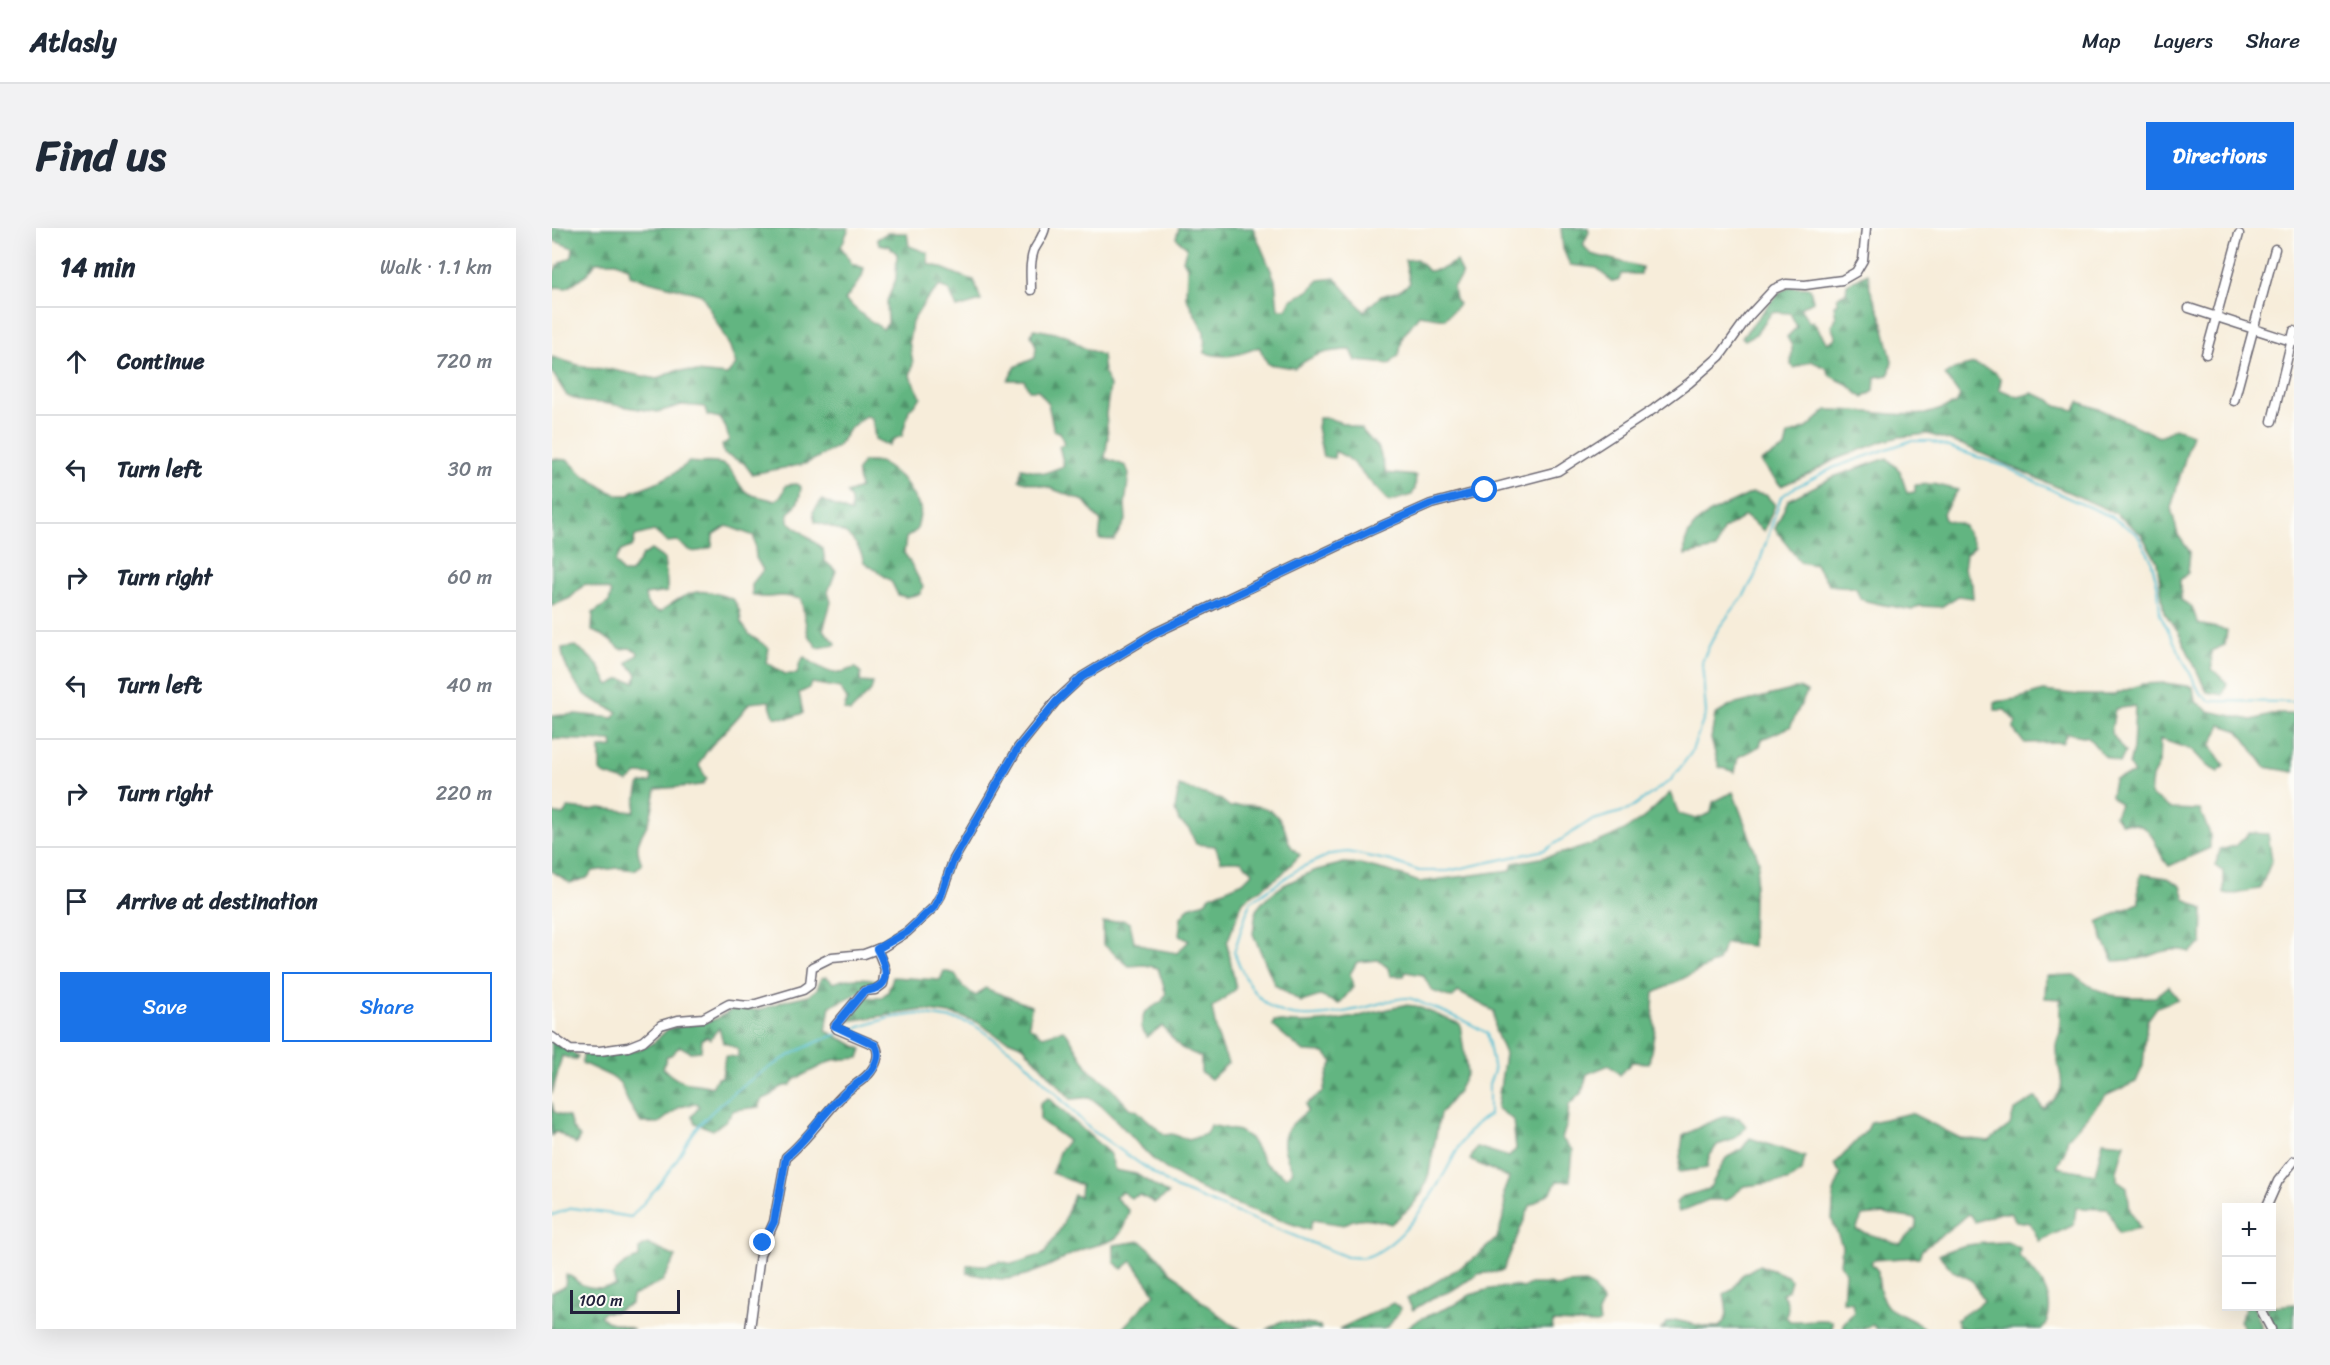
<!DOCTYPE html>
<meta charset="utf-8">
<style>
body{margin:0;font-family:Sriracha,sans-serif;background:#f2f2f3;color:#1f2937}
.controls{position:absolute;right:18px;bottom:18px;display:grid;overflow:hidden;border-radius:0px;box-shadow:0 6px 24px #0002}
.controls button{width:54px;height:54px;display:grid;place-items:center;padding:0;border:0;border-bottom:2px solid #e0e1e3;background:#fff;color:#1f2937;font:30px sans-serif}
.scale{position:absolute;left:18px;bottom:15px;width:110px;box-sizing:border-box;padding-left:6px;border:3px solid #22223b;border-top:0;font-size:16px;line-height:21px;white-space:nowrap;color:#22223b;-webkit-text-stroke:4px #fdfcf7;paint-order:stroke}
.stop{position:absolute;width:18px;height:18px;margin:-14px;border:4px solid #1a73e8;border-radius:50%;background:#fff}
.stop.end{background:#1a73e8;border-color:#fff;box-shadow:0 2px 6px #0008}
.list{margin:0;padding:0;list-style:none}
h2{display:flex;justify-content:space-between;align-items:center;height:78px;margin:0;padding:0 24px;font-size:26px}
h2 small{font-size:20px;font-weight:400;color:#747a83}
.list li{display:grid;grid-template-columns:39px 1fr auto;gap:18px;align-items:center;box-sizing:border-box;height:108px;padding:0 24px;border-top:2px solid #e0e1e3}
.list b{display:block;font-size:22px;white-space:nowrap}
.list em{font-size:20px;font-style:normal;color:#747a83}
.actions{display:flex;gap:12px;padding:18px 24px}
.actions a{flex:1;padding:14px 0;border:2px solid #1a73e8;border-radius:0px;text-align:center;font-size:21px;color:#1a73e8}
.actions .main{background:#1a73e8;color:#fff}
.icon{flex:none;width:33px;height:33px;fill:none;stroke:currentColor;stroke-width:2;stroke-linecap:round;stroke-linejoin:round}
.map{position:relative;flex:none;width:1742px;height:1101px;overflow:hidden;border-radius:0px}
header{display:flex;align-items:center;gap:36px;box-sizing:border-box;height:84px;padding:0 30px;background:#fff;border-bottom:2px solid #e0e1e3}
header strong{font-size:28px}
nav{display:flex;gap:33px;margin-inline-start:auto;font-size:21px}
.intro{display:flex;align-items:center;justify-content:space-between;box-sizing:border-box;height:144px;padding:0 36px}
h1{margin:0;font-size:42px}
.button{padding:15px 27px;border-radius:0px;background:#1a73e8;color:#fff;font-size:21px;font-weight:700}
main{display:flex;gap:36px;padding:0 36px}
aside{flex:1;background:#fff;border-radius:0px;box-shadow:0 6px 24px #0002}
.map>svg:first-child{display:block}
</style>
<header>
<strong>Atlasly</strong>
<nav><a>Map</a><a>Layers</a><a>Share</a></nav>
</header>
<div class="intro"><h1>Find us</h1><a class="button">Directions</a></div>
<main>
<aside>
<h2>14 min<small>Walk · 1.1 km</small></h2>
<ul class="list">
<li><svg class="icon" aria-label="ahead" viewBox="0 0 24 24"><path d="M12 20V5M6 11l6-6 6 6"/></svg><div><b>Continue</b></div><em>720 m</em></li>
<li><svg class="icon" aria-label="left" viewBox="0 0 24 24"><path d="M17 20v-9H6M10 6l-5 5 5 5"/></svg><div><b>Turn left</b></div><em>30 m</em></li>
<li><svg class="icon" aria-label="right" viewBox="0 0 24 24"><path d="M7 20v-9h11M14 6l5 5-5 5"/></svg><div><b>Turn right</b></div><em>60 m</em></li>
<li><svg class="icon" aria-label="left" viewBox="0 0 24 24"><path d="M17 20v-9H6M10 6l-5 5 5 5"/></svg><div><b>Turn left</b></div><em>40 m</em></li>
<li><svg class="icon" aria-label="right" viewBox="0 0 24 24"><path d="M7 20v-9h11M14 6l5 5-5 5"/></svg><div><b>Turn right</b></div><em>220 m</em></li>
<li><svg class="icon" aria-label="arrive" viewBox="0 0 24 24"><path d="M6 21V4h12l-3 4 3 4H6"/></svg><div><b>Arrive at destination</b></div></li>
</ul>
<div class="actions"><a class="main">Save</a><a>Share</a></div>
</aside>
<div class="map">
<svg width="1742" height="1101" viewBox="0 0 1742 1101">
<defs>
<pattern id="forest-firs" width="22" height="20" patternUnits="userSpaceOnUse" patternTransform="scale(1.5)"><rect width="22" height="20" fill="#62b581"/><path d="M5 1l3.5 6h-7zM16 11l3.5 6h-7z" fill="#50936b"/></pattern>
</defs>
<rect width="100%" height="100%" fill="#fdfcf7"/>
<filter id="ink" filterUnits="userSpaceOnUse"><feTurbulence type="fractalNoise" baseFrequency=".0167" numOctaves="2"/><feDisplacementMap in="SourceGraphic" scale="12" xChannelSelector="R" yChannelSelector="G"/><feConvolveMatrix kernelMatrix="1 2 1 2 8 2 1 2 1" color-interpolation-filters="sRGB"/></filter>
<filter id="wash" filterUnits="userSpaceOnUse"><feTurbulence type="fractalNoise" baseFrequency=".008" numOctaves="4" result="noise"/><feDisplacementMap in="SourceGraphic" scale="24" xChannelSelector="R" yChannelSelector="G"/><feGaussianBlur stdDeviation="1.35" result="paint"/><feColorMatrix in="noise" values="0 0 0 0 0 0 0 0 0 0 0 0 0 0 0 0 0 1.4 0 .05"/><feComposite in="paint" operator="in"/></filter>
<g filter="url(#wash)">
<rect width="100%" height="100%" fill="#f7edda"/>
<!-- forest -->
<g fill="url(#forest-firs)" stroke="#426c5e" stroke-width="1.5" fill-rule="evenodd">
<path d="M0 0H297L289 19 300 36 312 40 310 49 293 72 313 89 331 101 336 95 335 73 344 51 345 26 337 18 327 16 325 11 335 5H355L357 18 376 25V36C393 39 406 49 422 52L429 73 405 80 397 62 388 58 374 72 360 94 357 113 361 135 358 148 369 169 357 182 350 208 342 211 337 218 323 211 320 190 313 188 297 201 286 218 263 231 253 236 200 246 192 235 172 226 170 217 177 212 174 200 168 190 155 187 153 179 130 177 106 184 50 175 32 174 15 168 0 144V129L36 140 56 141 105 151 124 142 175 147 184 137 178 119 150 67C126 59 101 56 78 47L77 40 64 34H44L36 45 15 60 3 59 0 62C0 43 2 36 20 29L21 20 0 12Z"/>
<path d="M627 0H701L723 52 726 81H734L739 72 756 63 767 52 783 50 812 83 829 68 847 63 858 55 853 32 865 31 876 43 890 41 904 33 910 47 901 59 903 71 907 76 893 91 867 87 851 108 847 127 838 136 804 133 799 122C777 122 761 126 743 140L716 136 707 119C687 127 674 131 653 125L652 104 634 69 635 39 631 32 635 19 624 10Z"/>
<polygon points="1009,0 1036,0 1037,4 1031,17 1039,26 1090,39 1089,46 1070,46 1066,53 1059,53 1045,40 1018,37 1011,21"/>
<polygon points="1316,45 1318,61 1329,88 1340,133 1337,147 1323,149 1322,163 1311,170 1295,156 1278,148 1274,140 1259,133 1243,140 1239,137 1240,118 1235,109 1245,99 1238,85 1220,84 1204,106 1193,112 1190,109 1227,64 1239,59 1258,60 1261,73 1248,80 1257,94 1261,93 1275,115 1284,110 1279,98 1284,90 1282,77 1286,75 1285,69 1294,65 1295,56"/>
<polygon points="482,101 514,107 530,119 550,127 552,144 558,158 554,186 556,209 553,230 574,238 577,246 573,277 574,291 562,312 547,311 549,294 532,273 495,259 467,252 470,240 493,245 512,238 507,218 512,216 508,204 502,203 496,175 486,162 477,162 472,152 456,152 464,138 483,130 484,118 479,107"/>
<path d="M1422 136 1443 144 1449 152 1447 161 1466 169 1480 165 1498 172 1504 178 1523 182 1527 174 1550 182 1607 209 1623 200 1640 206 1619 280 1626 307 1638 324 1636 345 1628 352 1629 372 1640 379 1646 396 1675 402 1673 417 1659 423 1660 441 1675 455 1671 467 1655 464 1626 403 1612 384 1605 333 1589 306 1563 285 1411 217 1376 206 1347 209 1329 214 1282 232 1259 245 1229 258 1208 234 1233 220 1236 207 1255 200 1275 182C1307 181 1340 189 1373 186 1383 184 1394 179 1404 176L1408 168 1393 147 1402 141Z"/>
<polygon points="767,190 775,190 809,201 827,221 834,245 864,248 863,261 860,267 837,274 796,230 783,223 782,230 771,229 765,199"/>
<path d="M1335 230 1348 243 1355 265 1363 264V257L1382 256 1406 262 1391 285 1393 292 1411 297 1423 318 1414 326 1412 341 1420 356 1421 370 1406 368 1389 379 1367 378 1360 382C1342 378 1326 377 1308 371L1304 360 1278 357 1263 337 1248 334 1223 301 1236 272 1281 249Z"/>
<path d="M0 231 16 232 30 246 55 262 66 267H78L81 263C102 256 120 249 137 234 148 236 158 233 170 236 181 240 184 253 191 261 199 270 212 268 222 273L230 267 234 257 244 256 249 259C248 271 246 278 236 285V293L271 321 273 333 284 343 276 364 279 374 271 402 283 414 284 417 266 420 256 407 249 371C243 370 235 368 229 368 218 368 211 372 200 366V356L211 342 204 330 202 308 175 298 161 307 160 319C142 326 140 326 125 313L115 314 102 303 83 308 81 318 69 323 63 334 71 345H79L90 328 99 322 112 331C113 343 116 352 115 364L93 367C94 378 98 381 108 384 138 362 148 357 182 372L188 384 189 395 198 407 217 420 214 434 233 446H245L248 434 252 429C262 435 273 445 285 445 292 445 297 440 304 440L309 445 308 454 321 455 319 463 298 484 292 482 295 471 288 460 260 455 256 461 247 465 251 485 238 490 222 489 217 473 197 475C184 496 153 517 147 538L155 551 150 557 104 561C102 570 101 581 98 590 90 611 80 612 90 636L83 642 66 640 41 643 35 650 18 655 0 643V585L11 587 16 580 37 582 48 580 82 584C85 575 84 564 88 556L99 554 100 547 85 546 76 554 51 546 48 543V520L61 519 60 513 0 511V488L24 486 62 490 65 484C56 479 47 475 38 470 25 462 10 436 10 420L24 418C32 424 41 431 47 439 51 445 52 451 57 457L69 451 83 454 85 446 75 435 86 426 85 423 77 420 69 421 50 407 40 403 41 385 57 374 59 366 57 362 33 356 18 370 0 378Z"/>
<path d="M311 234H328L351 251 369 281 365 302 354 310 352 325 357 332 371 359 368 366 354 369 346 367 339 353 312 334C305 307 289 301 263 294L261 284 270 272 299 285V272L295 265 308 260 305 243Z"/>
<path d="M1200 265 1214 267 1223 277 1212 303 1193 288 1171 302 1164 321 1133 327C1133 323 1132 316 1134 312 1143 285 1178 277 1200 265Z"/>
<path d="M1613 455 1641 459 1643 473 1657 483 1700 492 1723 486H1742V544L1713 539 1687 503 1669 497 1659 518 1672 538 1666 544 1655 538 1640 522 1608 511 1607 536 1600 549 1598 567 1619 581 1648 582 1658 606V620L1617 638C1597 617 1609 595 1569 595L1563 587 1568 576 1559 568 1562 551 1582 546 1577 537 1581 521 1583 478 1563 481 1559 505 1573 524 1568 535 1552 528 1536 509 1515 505 1510 514 1472 515 1461 501 1464 494 1453 482H1443V474L1464 471 1491 463 1527 467H1561L1590 456Z"/>
<polygon points="1247,460 1255,464 1238,499 1210,511 1208,518 1186,529 1183,544 1167,539 1159,511 1163,487 1180,477"/>
<path d="M627 558 668 571 678 579C699 575 722 576 732 599 738 615 734 615 748 627L729 647 691 673 675 715 684 761 660 780 665 807 676 835 659 851 649 844V829L629 820 610 798 595 809 589 799 592 785 610 773 614 766 606 740 593 737 577 738 551 716V695L570 692 578 695 582 713 597 720 625 725 637 713 627 707 629 689 637 679 653 674 658 668 691 654 701 644 689 633H669L663 618 644 616 637 601 627 593 623 582Z"/>
<path d="M1181 564 1207 633 1201 669 1200 718 1173 715 1166 733 1102 765 1101 781 1103 801 1097 835 1080 834 1068 847 1057 837 1035 846 1030 864 1017 877 1015 895 1010 911 1021 922 1018 953H1005L999 964 978 978 951 1043 926 1046 899 1063 880 1070 861 1082 855 1071 919 1033 945 1010 953 983 952 963 957 950 918 932 925 919 957 929 964 921 961 892 945 880 953 826 943 802 942 783 906 764 900 770 880 763 871 747 854 744 852 748H838L836 740 826 732 805 734 798 746 802 758 787 776 768 768 749 774 723 757 701 706 704 682 714 670 732 657 761 643 792 635 808 636 840 644 867 654 959 642 961 635C1004 628 1050 618 1087 593 1098 586 1108 574 1118 565L1127 586 1144 591 1159 585 1161 574Z"/>
<path d="M1697 605 1716 606 1720 632 1708 661C1692 662 1690 668 1672 665V644L1663 638 1668 622 1685 617Z"/>
<path d="M1589 646 1616 650 1629 658 1633 671 1651 681 1650 715 1638 724C1620 718 1608 725 1591 730 1582 732 1571 732 1562 733L1552 714 1546 694 1587 675 1586 659Z"/>
<path d="M392 743 403 746 411 759 424 768 433 760 479 778 477 798 491 808 511 802 515 805 538 843 556 856 577 880 584 882 613 907 620 906 637 912 654 906 658 897 687 903 698 910 713 935 734 949 741 943C726 912 728 905 755 883L754 876 771 864 776 844 781 834 773 825 752 824 721 798 722 793C766 800 810 788 852 777L864 778 908 796 915 845 905 865 888 886 877 945 870 965 859 979 839 996C823 991 806 986 792 997L761 992 757 1002C704 983 649 969 603 933 589 921 550 873 537 870 532 869 524 871 519 871L471 818 446 808 425 794 404 787 371 782 297 793V786L313 769 328 770 336 764 341 749 388 752Z"/>
<path d="M1522 747 1538 758 1558 767 1579 769H1603L1617 758 1626 771 1605 779 1595 793 1591 838 1584 854 1553 868 1516 910 1513 923 1505 939 1543 946 1551 913 1573 915 1565 942V952L1575 959 1578 982 1588 1000 1567 1005 1556 981 1524 980 1522 997 1487 1013 1478 995 1464 993 1458 985H1447L1423 994 1417 986 1370 1022 1367 1029 1321 1032 1319 1035 1326 1043C1326 1053 1328 1071 1336 1079 1346 1087 1362 1091 1373 1101H1324L1321 1097 1308 1101H1292L1291 1096 1302 1084 1300 1074H1291L1293 1044 1288 1035 1290 1018 1280 992 1282 964 1289 946 1282 937 1315 902 1319 894 1359 885 1408 910 1437 913 1458 897 1462 883 1484 869 1491 881C1524 858 1503 847 1504 818 1504 813 1507 809 1508 804 1509 792 1506 783 1509 771L1493 770 1494 748ZM1332 986 1364 991V999L1348 1016 1304 1002 1310 988Z"/>
<path d="M275 749 281 755C297 749 311 748 328 753L322 760C306 762 294 773 278 778L274 803 310 821 307 830 281 832 243 851 238 857 229 859 220 867 209 872 207 879 182 882 173 893 161 902 143 895 140 888 147 879 145 875 128 879 107 895H89L76 874 68 855 58 848 30 835 31 827 63 826 86 822 100 816 115 802 122 799 151 795 164 791 181 781 208 782 235 772 257 767 265 761 269 750ZM167 800 171 814 186 821V829L173 828 170 849 165 850 160 859C138 853 129 859 111 840L115 828 119 827 128 818 138 824 149 823 150 811 155 808 158 811Z"/>
<polygon points="0,810 26,828 24,832 10,828 0,866"/>
<path d="M496 870 558 926 563 942 584 946 616 966 603 975 588 967 579 970 570 964 563 969 577 983C574 992 571 1006 562 1011 551 1017 537 1018 526 1023 505 1034 484 1046 461 1050 446 1053 430 1048 415 1045V1037H434L448 1033 460 1036 492 1026 509 1000 522 967 528 969 529 957 500 945 507 924 516 913 488 892V875Z"/>
<polygon points="0,874 2,884 17,889 20,900 28,909 24,916 7,905 3,904 0,908"/>
<polygon points="1174,888 1187,890 1195,899 1180,912 1165,917 1157,929 1155,940 1126,944 1131,908 1151,897"/>
<polygon points="1198,910 1253,929 1250,943 1236,953 1193,958 1175,972 1156,972 1127,984 1124,975 1129,969 1157,961 1174,930 1190,921"/>
<polygon points="589,1013 604,1026 619,1045 627,1050 648,1072 679,1096 689,1101 570,1101 603,1065 580,1033 570,1041 562,1034 562,1017"/>
<path d="M1455 1014 1468 1020 1467 1028C1483 1044 1503 1065 1496 1090 1494 1095 1494 1098 1489 1101H1413L1407 1099 1404 1092 1432 1073 1420 1052 1401 1043 1387 1027C1408 1015 1431 1015 1455 1014Z"/>
<path d="M95 1016 124 1029 110 1054 80 1068 79 1076 61 1084H52L48 1088 54 1093 82 1101H0V1064L13 1058 14 1047C21 1048 21 1050 26 1054 37 1062 51 1060 64 1058L61 1048C68 1037 74 1034 87 1030V1021Z"/>
<path d="M1207 1037 1235 1048 1239 1052 1236 1062 1230 1066C1237 1075 1237 1078 1234 1089L1238 1093C1252 1094 1266 1090 1280 1093V1101H1109L1115 1095 1123 1092 1154 1099H1167C1179 1088 1174 1081 1172 1066L1180 1062 1190 1047Z"/>
<polygon points="1033,1055 1041,1059 1051,1075 1046,1085 1048,1094 1045,1096 1001,1094 1000,1101 853,1101 866,1092 906,1075 918,1067 938,1061 962,1058 971,1060 978,1056 997,1056 1006,1059 1015,1056"/>
<polygon points="841,1075 849,1081 837,1098 831,1101 787,1101"/>
<polygon points="1742,1076 1742,1101 1723,1101 1713,1079"/>
<polygon points="1695,1078 1702,1079 1711,1101 1693,1101 1687,1093"/>
<polygon points="730,1093 768,1098 769,1101 716,1101"/>
</g>
<g fill="none" stroke-linecap="round" stroke-linejoin="round">
<!-- stream -->
<g stroke="#56bfd3" stroke-width="2">
<path d="M295 803 337 790 367 786 407 792 422 797 468 829 538 901 623 960 795 1029C801 1029 808 1030 814 1029 849 1018 878 971 895 941 906 921 916 898 937 887V856L942 843 935 805C914 793 899 786 877 778 870 776 862 770 855 770 843 770 827 776 815 779 746 795 709 798 682 724L698 674 748 640 779 626 796 624 839 633 867 643H896L993 622 1038 593 1076 582 1119 552 1139 525 1154 485 1150 434 1155 422 1166 401 1192 367 1203 348 1229 269 1240 261 1283 239 1358 213H1379L1452 238 1514 269 1560 289 1585 306 1599 331 1606 360 1608 386 1648 465 1658 473 1742 474"/>
<path d="M0 987 21 980 79 989C91 975 105 961 115 946 127 931 135 911 148 896 183 858 238 822 286 806"/>
</g>
</g>
</g>
<g filter="url(#ink)">
<g fill="none" stroke-linecap="round" stroke-linejoin="round">
<!-- street casing -->
<g stroke="#6d6973" stroke-width="11">
<g id="street">
<path d="M479 62C479 49 477 35 482 22 486 14 491 9 493 0"/>
<polyline points="1637,80 1742,114"/>
<polyline points="1654,126 1687,6"/>
<polyline points="1682,173 1723,21"/>
<polyline points="1720,193 1742,103"/>
<polyline points="0,809 18,822 48,823 76,819 91,813 109,797 126,792 151,790 177,776 197,778 251,762 258,757 260,739 280,729 312,726 331,719 355,704 382,679 389,667 401,633 466,520 503,474 530,449 603,405 818,303 879,276 1006,243 1102,181 1137,155 1168,128 1196,89 1222,61 1234,56 1253,57 1290,52 1304,44 1311,32 1314,0"/>
<polyline points="1714,980 1726,953 1742,933"/>
<polyline points="1707,1078 1719,1101"/>
<path d="M198 1101 208 1026 222 994 234 929C256 911 271 887 291 867 299 858 312 853 319 843 325 835 328 825 323 817L285 801 283 798 312 763 323 762 331 756 333 741 325 721"/>
</g>
</g>
<!-- street -->
<use href="#street" stroke="#fff" stroke-width="8"/>
</g>
</g>
<g fill="none" stroke-linecap="round" stroke-linejoin="round" filter="url(#ink)">
<!-- route -->
<path stroke="#1a73e8" stroke-width="8" d="M211 1015 222 994 234 929C256 911 270 886 291 867 299 858 312 853 319 843 325 835 328 825 323 817L283 798 312 763C341 760 336 741 325 721L355 704 382 679 389 667 401 633 466 520 504 474 530 449 603 405 818 303 879 276 933 262"/>
</g>
</svg>
<div class="controls">
<button>+</button>
<button>−</button>
</div>
<div class="scale">100 m</div>
<div class="stop" style="left:933px;top:262px"></div>
<div class="stop end" style="left:211px;top:1015px"></div>
</div>
</main>
